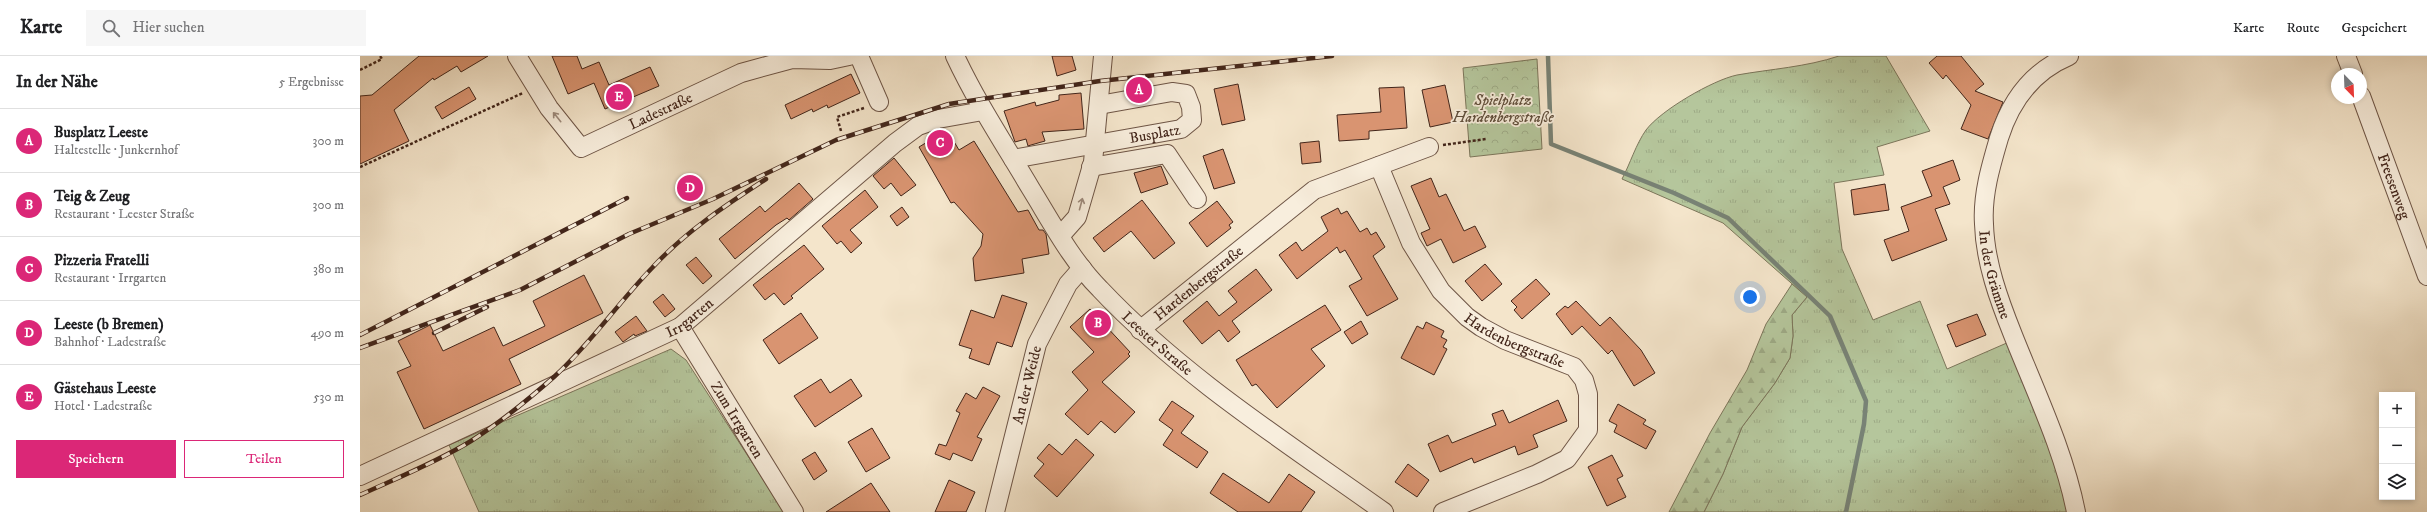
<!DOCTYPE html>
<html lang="de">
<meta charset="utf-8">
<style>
body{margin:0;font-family:"IM FELL DW Pica",serif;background:#f6f6f6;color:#202124}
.controls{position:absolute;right:12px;bottom:12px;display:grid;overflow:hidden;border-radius:0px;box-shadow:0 2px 6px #0003}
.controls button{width:36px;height:36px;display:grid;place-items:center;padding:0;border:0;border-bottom:1px solid #e0e0e0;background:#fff;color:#202124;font:20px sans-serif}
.compass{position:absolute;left:1971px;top:12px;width:36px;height:36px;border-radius:50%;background:#fff;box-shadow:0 2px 6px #0003;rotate:157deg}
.you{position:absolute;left:1390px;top:241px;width:14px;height:14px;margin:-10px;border:3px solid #fff;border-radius:50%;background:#1a73e8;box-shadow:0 0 0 6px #1a73e833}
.badge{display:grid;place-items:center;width:26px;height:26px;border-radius:50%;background:#db2777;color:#fff;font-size:13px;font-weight:700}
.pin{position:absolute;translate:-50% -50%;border:2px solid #fff;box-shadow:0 1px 4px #0006}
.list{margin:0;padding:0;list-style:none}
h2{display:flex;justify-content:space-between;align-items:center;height:52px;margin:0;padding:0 16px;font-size:17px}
h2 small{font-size:13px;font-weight:400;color:#757577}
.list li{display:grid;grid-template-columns:26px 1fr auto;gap:12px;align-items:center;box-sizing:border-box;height:64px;padding:0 16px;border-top:1px solid #e0e0e0}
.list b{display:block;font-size:15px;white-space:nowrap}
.list p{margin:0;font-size:13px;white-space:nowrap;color:#757577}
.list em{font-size:13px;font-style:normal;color:#757577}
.actions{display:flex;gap:8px;padding:12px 16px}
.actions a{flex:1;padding:9px 0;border:1px solid #db2777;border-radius:0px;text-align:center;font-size:14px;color:#db2777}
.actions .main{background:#db2777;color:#fff}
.icon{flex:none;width:22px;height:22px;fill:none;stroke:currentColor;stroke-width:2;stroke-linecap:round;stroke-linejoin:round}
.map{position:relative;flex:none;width:2067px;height:456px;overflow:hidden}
header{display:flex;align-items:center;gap:24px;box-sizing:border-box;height:56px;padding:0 20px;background:#fff;border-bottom:1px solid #e0e0e0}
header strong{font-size:19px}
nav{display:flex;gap:22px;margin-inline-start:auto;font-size:14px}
.search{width:280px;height:36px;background:#f6f6f6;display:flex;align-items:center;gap:10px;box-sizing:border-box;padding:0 14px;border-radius:0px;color:#757577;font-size:15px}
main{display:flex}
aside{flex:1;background:#fff}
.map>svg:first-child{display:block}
</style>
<header>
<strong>Karte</strong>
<div class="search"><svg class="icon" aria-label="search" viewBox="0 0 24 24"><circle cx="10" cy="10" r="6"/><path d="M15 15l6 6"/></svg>Hier suchen</div>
<nav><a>Karte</a><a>Route</a><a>Gespeichert</a></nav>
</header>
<main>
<aside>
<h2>In der Nähe<small>5 Ergebnisse</small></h2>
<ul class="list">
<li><span class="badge">A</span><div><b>Busplatz Leeste</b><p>Haltestelle · Junkernhof</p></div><em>300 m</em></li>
<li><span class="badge">B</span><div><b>Teig &amp; Zeug</b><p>Restaurant · Leester Straße</p></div><em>300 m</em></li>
<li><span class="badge">C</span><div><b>Pizzeria Fratelli</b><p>Restaurant · Irrgarten</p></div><em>380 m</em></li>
<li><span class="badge">D</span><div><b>Leeste (b Bremen)</b><p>Bahnhof · Ladestraße</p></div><em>490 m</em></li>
<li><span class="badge">E</span><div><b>Gästehaus Leeste</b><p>Hotel · Ladestraße</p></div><em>530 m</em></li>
</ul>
<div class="actions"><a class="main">Speichern</a><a>Teilen</a></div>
</aside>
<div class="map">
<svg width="2067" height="456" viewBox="0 0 2067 456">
<defs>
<pattern id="grass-tufts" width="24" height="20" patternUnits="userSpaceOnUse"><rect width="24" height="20" fill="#b5c69c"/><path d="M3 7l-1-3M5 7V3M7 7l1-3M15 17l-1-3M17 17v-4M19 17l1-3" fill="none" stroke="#9daa86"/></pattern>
<pattern id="forest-firs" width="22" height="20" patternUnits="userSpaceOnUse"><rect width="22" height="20" fill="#b5c69c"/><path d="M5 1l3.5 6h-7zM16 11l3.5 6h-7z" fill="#9daa86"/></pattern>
<pattern id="park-crowns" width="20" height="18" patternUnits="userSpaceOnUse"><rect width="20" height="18" fill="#b5c69c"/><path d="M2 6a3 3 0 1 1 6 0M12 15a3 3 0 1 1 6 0" fill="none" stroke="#9daa86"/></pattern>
</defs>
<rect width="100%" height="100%" fill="#f4e5cb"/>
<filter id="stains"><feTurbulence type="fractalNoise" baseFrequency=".005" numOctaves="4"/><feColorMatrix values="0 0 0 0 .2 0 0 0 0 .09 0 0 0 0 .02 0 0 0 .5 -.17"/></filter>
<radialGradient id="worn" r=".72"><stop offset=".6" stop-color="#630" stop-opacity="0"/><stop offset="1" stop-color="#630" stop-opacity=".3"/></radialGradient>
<!-- grass -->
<g fill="url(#grass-tufts)" stroke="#7c765b">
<path d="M1479 0H1526L1570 75 1517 91 1524 119 1474 127 1482 193 1513 264 1560 245 1587 313 1649 286 1699 410 1709 456H1344L1363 418 1382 371 1415 327 1430 302 1433 280 1432 259 1447 241 1363 167 1262 123C1270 108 1276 88 1286 74 1301 54 1353 24 1377 19 1411 13 1446 11 1479 0Z"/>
<polygon points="311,293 326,304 424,456 119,456 89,389"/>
</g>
<!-- forest -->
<polygon fill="url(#forest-firs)" stroke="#7c765b" points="1432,228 1447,241 1432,259 1433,280 1430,302 1415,327 1382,371 1363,418 1344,456 1309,456 1350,377 1387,314 1406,268"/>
<!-- park -->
<polygon fill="url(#park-crowns)" stroke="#7c765b" points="1177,3 1182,93 1110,101 1103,12"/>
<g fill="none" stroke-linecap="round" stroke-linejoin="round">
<!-- stream -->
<polyline stroke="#788275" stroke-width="4.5" points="1188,0 1191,88 1314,137 1368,162 1470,260 1506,345 1504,368 1486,456"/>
</g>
<!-- building -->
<g fill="#d99471" stroke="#42251a">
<polygon points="59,0 128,0 101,16 97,10 74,24 73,22 34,54 49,85 0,108 0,40 12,39"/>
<polygon points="192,0 217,0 222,13 239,6 249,29 290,11 299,30 245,53 234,27 208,38"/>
<polygon points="692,0 712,0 716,14 697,20"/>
<polygon points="1577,0 1601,0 1624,28 1615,35 1643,46 1628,83 1601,73 1611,49 1586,19 1583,23 1569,7"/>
<polygon points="491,18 500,37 468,52 467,49 453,56 452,53 431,63 425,49"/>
<polygon points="878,28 885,64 862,69 854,33"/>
<polygon points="1085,29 1093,66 1070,71 1062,34"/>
<polygon points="109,31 116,43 82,63 75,51"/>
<polygon points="1044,31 1047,72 1009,75 1009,83 979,85 977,59 1021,56 1019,32"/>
<polygon points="721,37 724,73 682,76 685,85 671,89 668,90 666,83 655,86 644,55 675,46 676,50 699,44 699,39"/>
<polygon points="587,74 599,94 614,85 658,156 668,154 679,174 683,174 686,178 689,198 662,203 664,217 615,225 613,202 621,190 623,178 594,146 591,147 559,91"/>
<polygon points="959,85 961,106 942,108 940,87"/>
<polygon points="863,93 875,127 854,133 843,100"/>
<polygon points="534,102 556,129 541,140 531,127 524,133 513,120"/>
<polygon points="1593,104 1600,124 1583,131 1590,148 1575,153 1587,184 1532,205 1524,184 1549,175 1541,151 1572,140 1562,115"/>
<polygon points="801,110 808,128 781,137 774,117"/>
<polygon points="1071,122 1079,141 1086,138 1104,175 1115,170 1126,191 1093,207 1081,183 1067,190 1061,177 1070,173 1051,130"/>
<polygon points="439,127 453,143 429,164 427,162 416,169 375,203 359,183 400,150 405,156"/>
<polygon points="1525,128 1529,154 1494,159 1491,134"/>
<polygon points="505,134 518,151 490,174 502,187 491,197 481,185 477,188 462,170"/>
<polygon points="782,144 815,187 794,203 771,175 744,196 733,182"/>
<polygon points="857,145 873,166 869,169 871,172 847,191 829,167"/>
<polygon points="542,151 549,161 537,170 530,160"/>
<polygon points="978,152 981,158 987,155 1000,176 1007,172 1011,179 1016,176 1025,191 1013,200 1038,243 1007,260 989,230 1002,223 985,194 980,197 977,191 937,223 919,199 936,186 942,195 968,175 961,161"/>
<polygon points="444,189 464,213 431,240 433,242 424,249 414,237 405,244 393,229"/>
<polygon points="336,201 352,220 343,228 326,209"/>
<polygon points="1125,208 1142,228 1122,245 1105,225"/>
<polygon points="896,213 912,234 872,265 880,276 868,286 859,274 842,288 823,265 847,245 859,260 877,246 868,235"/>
<polygon points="224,219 243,257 149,303 161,328 64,373 37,316 51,310 38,285 70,269 83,295 134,271 143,290 185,270 173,245"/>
<polygon points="1176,223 1190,238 1162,263 1154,254 1157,251 1151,245"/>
<polygon points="303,238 315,253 305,261 293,246"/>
<polygon points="642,239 667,247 652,291 637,286 629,309 609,302 612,293 599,289 611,254 634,262"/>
<polygon points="1216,245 1240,270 1250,261 1281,294 1295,317 1274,330 1252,294 1248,298 1222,270 1212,279 1196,258 1205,250 1208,252"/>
<polygon points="965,249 981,274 951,293 965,310 917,352 896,328 892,330 876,304"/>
<polygon points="730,253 770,296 768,298 770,300 742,326 775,356 755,377 741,365 728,379 705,358 728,334 712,316 734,296 710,271"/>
<polygon points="441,257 458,282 419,308 403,284"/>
<polygon points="1617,258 1626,279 1596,291 1587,269"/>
<polygon points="276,260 287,275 275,280 274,278 263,286 255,276"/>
<polygon points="1001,265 1008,278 992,288 984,276"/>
<polygon points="1066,266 1084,275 1081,281 1087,284 1083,291 1087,293 1074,319 1041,302 1057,270 1063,273"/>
<polygon points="461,323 470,337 491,323 502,340 455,371 434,340"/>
<polygon points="623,331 640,340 617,381 622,383 612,405 593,397 590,404 575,398 579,388 586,390 600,357 596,355 606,337 616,343"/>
<polygon points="1198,344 1207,365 1173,379 1178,391 1158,399 1155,390 1114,407 1112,402 1080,416 1068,388 1088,379 1092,387 1136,369 1132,358 1143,354 1149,367"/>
<polygon points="812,345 834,360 821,377 848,396 837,412 803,389 813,374 799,364"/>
<polygon points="1258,348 1286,364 1283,368 1296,375 1286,393 1254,376 1257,369 1249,365"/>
<polygon points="512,372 530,402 506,416 488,386"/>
<polygon points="716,383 734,399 697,441 674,420 684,408 677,402 689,388 702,399"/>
<polygon points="455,396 467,415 454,424 442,404"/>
<polygon points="1252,399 1263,420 1257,423 1266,441 1247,450 1228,411"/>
<polygon points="1048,408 1069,424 1057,441 1035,426"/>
<polygon points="863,417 909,447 929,418 955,436 941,456 878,456 850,437"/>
<polygon points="589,424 615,436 606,456 575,456"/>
<polygon points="511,427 530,456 466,456"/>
</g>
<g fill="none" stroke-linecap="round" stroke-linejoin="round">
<!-- minor casing -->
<g stroke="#6e5546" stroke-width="20">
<g id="minor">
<path id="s1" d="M157 0 189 52 221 92 381 17 432 3 470 4 489 0"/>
<polyline points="499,0 519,46"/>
<path id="s2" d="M595 0C617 47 645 89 671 133 692 167 712 205 740 233 823 321 926 386 1024 456"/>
<path id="s3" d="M1709 0C1673 15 1651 44 1639 82 1631 109 1622 139 1624 168 1625 206 1639 244 1653 279 1676 337 1704 395 1716 456"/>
<polyline points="1986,0 1993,18"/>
<path id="s4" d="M2001 40 2067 220"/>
<path id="s5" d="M653 103 821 73 832 64 831 51 826 38 812 36 739 49"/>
<path id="s6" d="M1019 110 1051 187 1081 235 1107 261 1121 271 1145 284 1214 311 1224 324 1228 338V374L1207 403 1177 418 1083 456"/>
<polyline points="731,111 807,98 837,143"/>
<polyline points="701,179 717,161 733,106 743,0"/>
<path id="s7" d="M320 271 434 456"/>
<path id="s8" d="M780 274 954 134 1069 91"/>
<path id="s9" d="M0 420 320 271 535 87 558 70 578 63 623 55"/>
<path id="s10" d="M635 456 677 288 708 228 722 212"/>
</g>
</g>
<!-- path -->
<g stroke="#42251a" stroke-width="2.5" stroke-dasharray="3 2" stroke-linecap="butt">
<polyline points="0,14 22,3 20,0"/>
<polyline points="481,75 477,61 504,52"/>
<polyline points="1083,89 1126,83"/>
<polyline points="0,111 163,37"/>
</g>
<!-- minor -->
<use href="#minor" stroke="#f8eedd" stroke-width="18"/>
<!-- rail casing -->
<g stroke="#42251a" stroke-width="4.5">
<g id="rail">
<polyline points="74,277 127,251"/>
<polyline points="0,279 267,142"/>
<polyline points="0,292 160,234 269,178 353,143 476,84 589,48 740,25 972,0"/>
<path d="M0 439C37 422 77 406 111 385 141 366 169 343 195 320 231 287 258 247 292 212 325 176 366 149 406 123"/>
</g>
</g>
<!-- rail -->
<use href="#rail" stroke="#f8eedd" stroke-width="3" stroke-dasharray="9" stroke-linecap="butt"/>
</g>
<!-- one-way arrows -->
<defs><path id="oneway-shaft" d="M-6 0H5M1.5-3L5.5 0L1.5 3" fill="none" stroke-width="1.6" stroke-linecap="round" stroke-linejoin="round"/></defs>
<g stroke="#9d8a7c">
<use href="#oneway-shaft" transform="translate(197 61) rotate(-129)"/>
<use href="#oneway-shaft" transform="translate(721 148) rotate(-75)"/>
</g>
<g text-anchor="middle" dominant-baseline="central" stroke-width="3.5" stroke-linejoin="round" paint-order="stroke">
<!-- park labels -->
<g font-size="15" font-style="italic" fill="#5f4d3a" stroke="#f8eedd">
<text x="1143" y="44">Spielplatz<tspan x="1143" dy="17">Hardenbergstraße</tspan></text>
</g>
<!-- street labels -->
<g font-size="15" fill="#42251a" stroke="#f8eedd">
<text stroke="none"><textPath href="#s1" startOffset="200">Ladestraße</textPath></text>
<text stroke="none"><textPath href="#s5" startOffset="144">Busplatz</textPath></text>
<text stroke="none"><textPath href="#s4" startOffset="96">Freesenweg</textPath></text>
<text stroke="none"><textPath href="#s3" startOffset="251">In der Grämme</textPath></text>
<text stroke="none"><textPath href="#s8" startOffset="75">Hardenbergstraße</textPath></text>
<text stroke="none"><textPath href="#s9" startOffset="366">Irrgarten</textPath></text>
<text stroke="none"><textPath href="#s6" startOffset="230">Hardenbergstraße</textPath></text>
<text stroke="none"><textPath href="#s2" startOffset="354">Leester Straße</textPath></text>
<text stroke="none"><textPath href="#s10" startOffset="131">An der Weide</textPath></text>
<text stroke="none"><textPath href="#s7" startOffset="109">Zum Irrgarten</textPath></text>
</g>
</g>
<rect width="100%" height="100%" filter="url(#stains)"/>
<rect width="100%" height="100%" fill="url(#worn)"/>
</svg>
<div class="controls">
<button>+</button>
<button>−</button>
<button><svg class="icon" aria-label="layers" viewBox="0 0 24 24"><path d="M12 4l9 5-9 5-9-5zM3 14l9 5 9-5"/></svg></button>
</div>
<svg class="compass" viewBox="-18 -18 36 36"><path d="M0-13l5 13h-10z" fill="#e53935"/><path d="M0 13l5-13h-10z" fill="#757577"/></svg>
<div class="you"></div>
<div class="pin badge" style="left:779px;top:34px">A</div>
<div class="pin badge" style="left:738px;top:267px">B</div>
<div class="pin badge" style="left:580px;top:87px">C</div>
<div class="pin badge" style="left:330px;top:132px">D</div>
<div class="pin badge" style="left:259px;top:41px">E</div>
</div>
</main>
